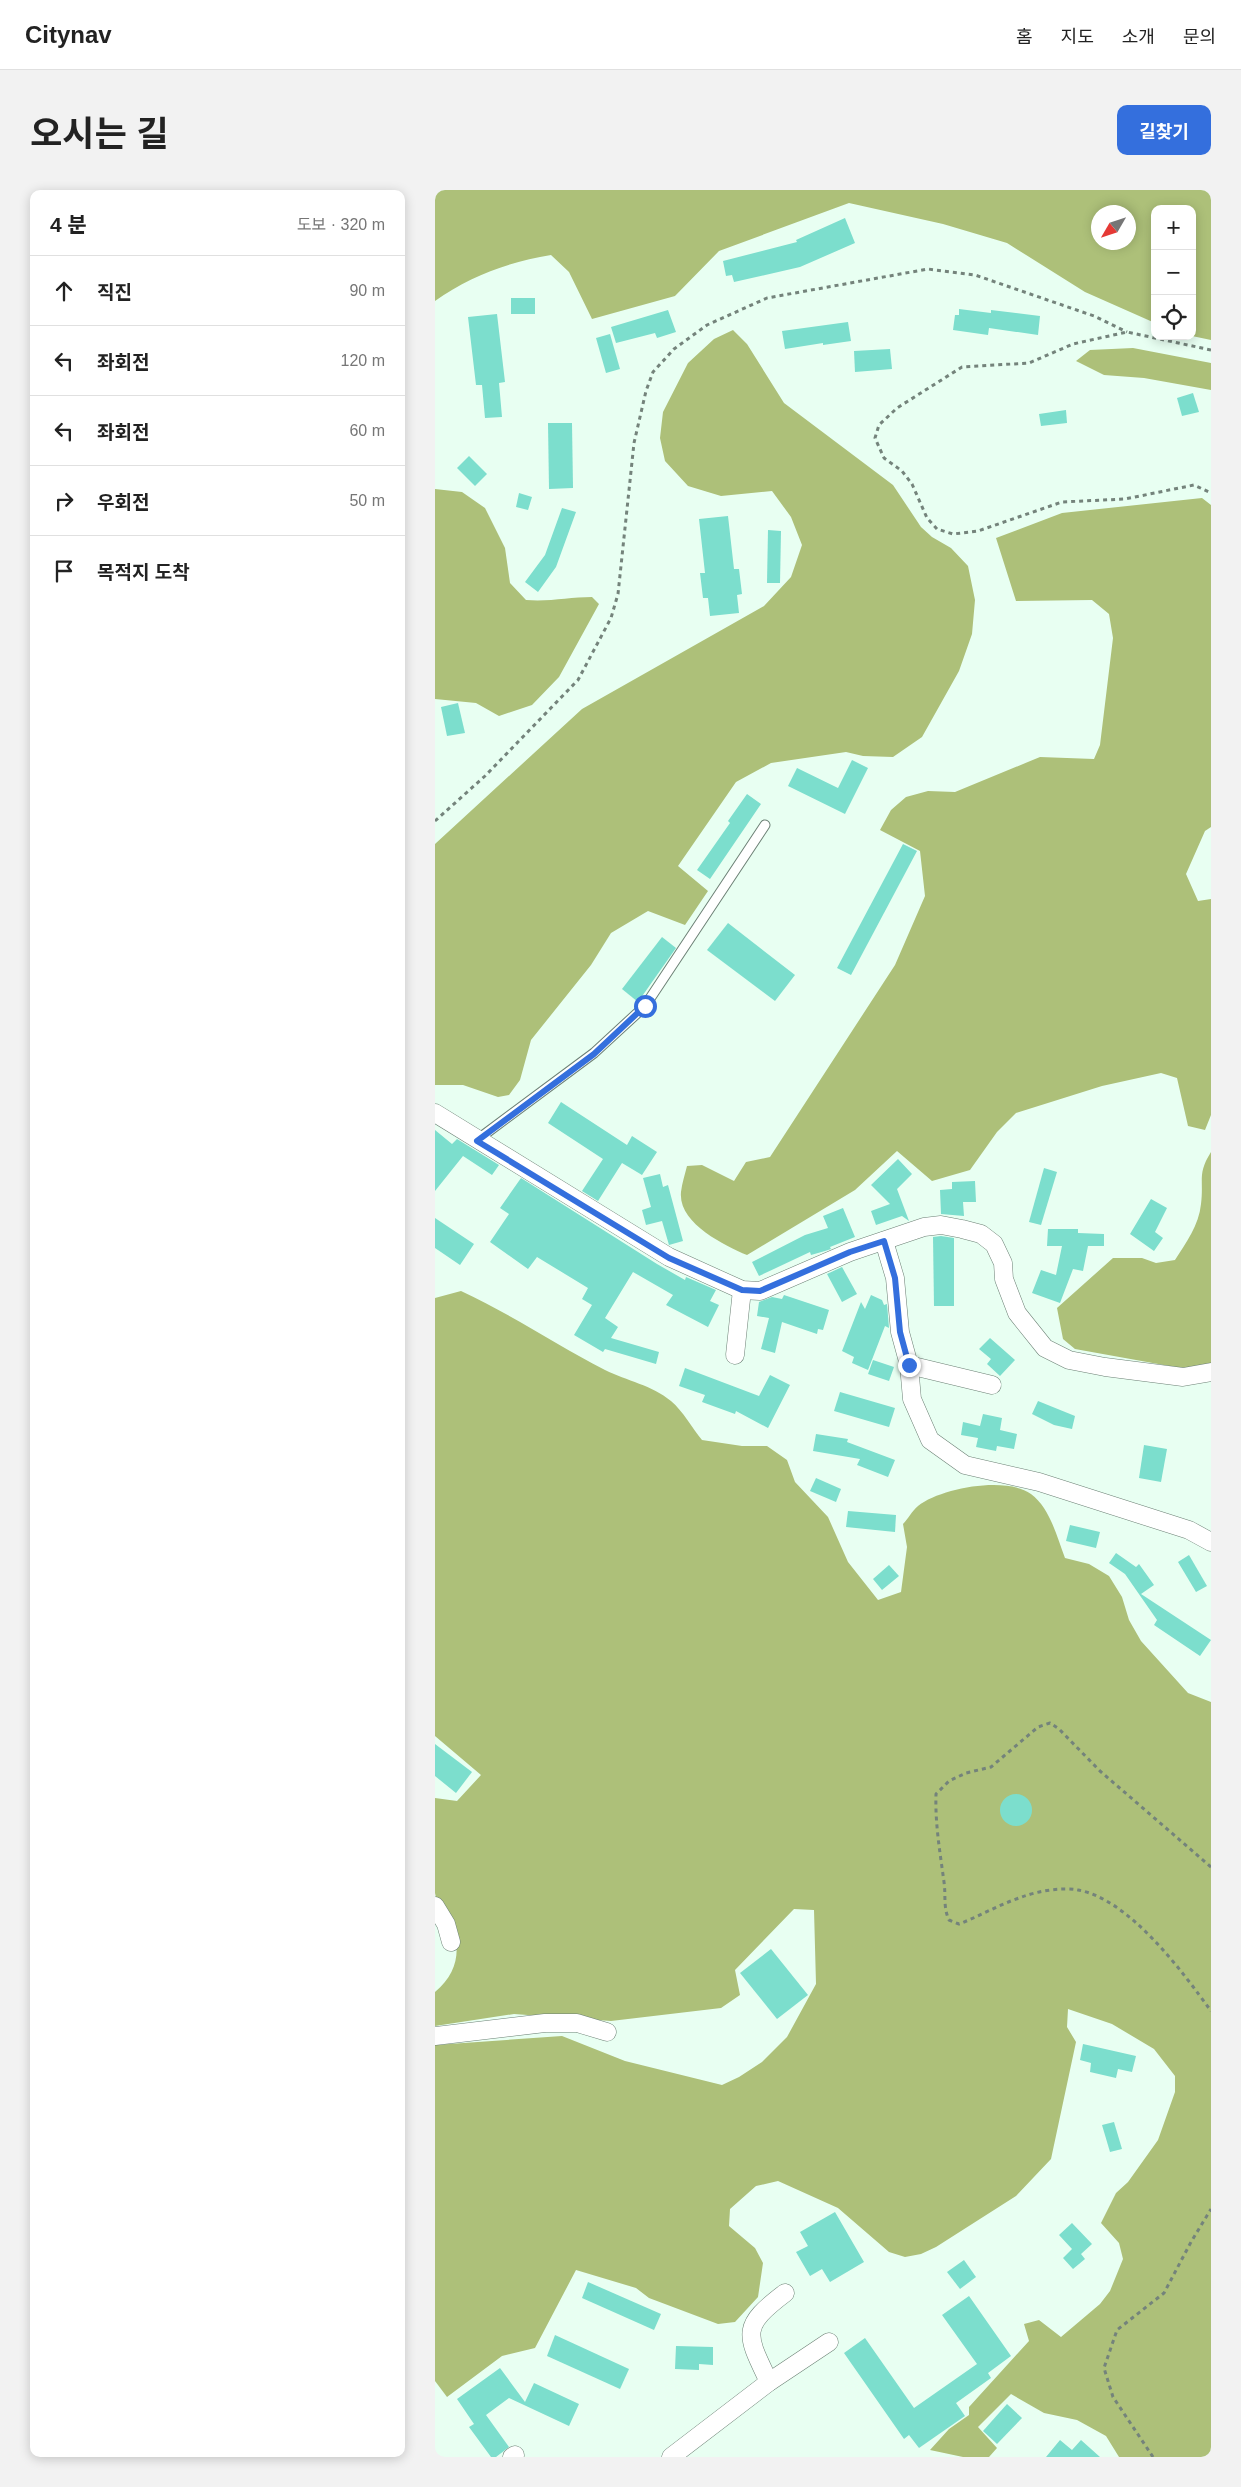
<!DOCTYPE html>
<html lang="ko">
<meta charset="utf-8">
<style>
body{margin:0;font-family:Arial,"Noto Sans KR",sans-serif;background:#f2f2f2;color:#222}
.controls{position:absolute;right:15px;top:15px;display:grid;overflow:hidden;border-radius:10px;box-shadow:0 2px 12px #0003}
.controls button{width:45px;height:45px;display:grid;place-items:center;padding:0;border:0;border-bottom:1px solid #e0e0e0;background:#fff;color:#222;font:25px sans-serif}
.compass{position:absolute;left:656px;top:15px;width:45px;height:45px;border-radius:50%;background:#fff;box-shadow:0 2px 12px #0003;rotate:231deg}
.stop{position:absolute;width:15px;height:15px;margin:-11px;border:4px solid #346fdd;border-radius:50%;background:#fff}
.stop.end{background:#346fdd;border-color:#fff;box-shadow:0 1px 5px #0008}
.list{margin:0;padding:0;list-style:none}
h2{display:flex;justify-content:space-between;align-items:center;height:65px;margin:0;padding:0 20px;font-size:21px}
h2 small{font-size:16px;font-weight:400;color:#767676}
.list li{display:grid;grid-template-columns:32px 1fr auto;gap:15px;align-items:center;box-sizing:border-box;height:70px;padding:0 20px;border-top:1px solid #e0e0e0}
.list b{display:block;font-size:19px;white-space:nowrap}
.list em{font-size:16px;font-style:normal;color:#767676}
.icon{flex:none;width:28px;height:28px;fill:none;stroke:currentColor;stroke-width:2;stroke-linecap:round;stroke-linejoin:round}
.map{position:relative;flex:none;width:776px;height:2267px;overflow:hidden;border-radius:10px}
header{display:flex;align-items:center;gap:30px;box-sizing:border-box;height:70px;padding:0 25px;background:#fff;border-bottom:1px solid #e0e0e0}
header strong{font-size:24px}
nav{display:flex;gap:28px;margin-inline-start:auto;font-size:18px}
.intro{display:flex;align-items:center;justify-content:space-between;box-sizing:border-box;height:120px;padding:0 30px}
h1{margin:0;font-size:35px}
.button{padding:12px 22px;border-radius:10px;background:#346fdd;color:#fff;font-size:18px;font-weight:700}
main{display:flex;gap:30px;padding:0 30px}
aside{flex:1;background:#fff;border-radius:10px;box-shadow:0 2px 12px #0003}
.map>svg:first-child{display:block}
</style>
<header>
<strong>Citynav</strong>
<nav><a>홈</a><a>지도</a><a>소개</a><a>문의</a></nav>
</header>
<div class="intro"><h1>오시는 길</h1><a class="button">길찾기</a></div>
<main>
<aside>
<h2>4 분<small>도보 · 320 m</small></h2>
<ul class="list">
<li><svg class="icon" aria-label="ahead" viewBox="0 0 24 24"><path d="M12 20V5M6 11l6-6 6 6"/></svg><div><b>직진</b></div><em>90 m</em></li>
<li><svg class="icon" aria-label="left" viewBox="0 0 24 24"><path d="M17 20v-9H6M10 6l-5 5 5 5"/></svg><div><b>좌회전</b></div><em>120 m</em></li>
<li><svg class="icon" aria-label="left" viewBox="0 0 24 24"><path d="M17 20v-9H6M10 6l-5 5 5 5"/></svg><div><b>좌회전</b></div><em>60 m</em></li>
<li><svg class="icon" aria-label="right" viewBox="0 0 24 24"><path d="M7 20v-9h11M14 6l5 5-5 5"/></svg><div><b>우회전</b></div><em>50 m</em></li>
<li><svg class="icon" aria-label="arrive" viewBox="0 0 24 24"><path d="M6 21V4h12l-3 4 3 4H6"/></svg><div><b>목적지 도착</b></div></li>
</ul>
</aside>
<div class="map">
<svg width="776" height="2267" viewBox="0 0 776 2267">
<rect width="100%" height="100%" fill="#e8fff2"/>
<!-- forest -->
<g fill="#adc079" fill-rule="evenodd">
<path d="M0 0H776V150L757 146V19H720V133L650 102 572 53 508 34 414 13 284 61 240 106 157 129 134 82 116 65C74 72 35 86 0 111ZM694 22V52H664V22Z"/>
<polygon points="298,140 312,154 349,213 458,295 486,337 497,347 516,358 533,376 540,410 537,444 524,481 487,547 458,567 428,566 411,562 336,573 301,592 243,676 273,701 250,735 213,721 176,743 156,775 96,850 85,890 74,905 63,907 28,895 0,895 0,654 147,519 329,416 356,387 367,355 356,327 337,301 286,306 253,296 230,271 225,248 228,222 253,173 279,149"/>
<polygon points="698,158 776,173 776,200 709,188 669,185 641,171 655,160"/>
<path d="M0 299 27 302 50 318 70 358 75 393 91 410C114 412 135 407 157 407L164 414 124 487 97 515 64 526 41 513 0 509Z"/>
<path d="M767 308 776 315V637L770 641 751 684 763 711 776 709V925L770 940 753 936 742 888 726 883 667 896 581 923 562 942 535 980 497 991 462 961 420 1000 312 1065C289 1055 243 1033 246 1002 247 993 250 984 252 976L267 975 299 991 311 972 335 967 460 775 490 706 485 661 445 640 456 620 471 607 493 601 520 602 605 567 659 569 665 555 678 448 674 424 657 410 581 411 561 348 627 323Z"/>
<path d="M776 962V1178L751 1179 640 1159 628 1149 622 1118 678 1068H707L721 1073 740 1070C751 1053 764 1035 766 1014 769 990 762 984 776 962Z"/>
<path d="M26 1101C76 1124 121 1155 170 1180 192 1191 217 1195 236 1211 248 1221 257 1238 267 1250L307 1256H332L352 1270 360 1292 393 1327 413 1372 443 1410 466 1402 472 1357 468 1334C473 1329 477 1321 483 1316 506 1298 571 1286 596 1304 615 1318 622 1347 630 1368L654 1374 674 1386 687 1407 694 1430 706 1451 753 1503 776 1512V2267H684L671 2246 642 2230 609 2223 576 2204 543 2237 562 2258 554 2267H528L495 2260 514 2239 534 2225V2217L594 2151 589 2134 604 2130 626 2147 665 2114 675 2101 688 2069 684 2053 666 2033 681 2003 693 1992 723 1950 740 1902V1886L719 1859 677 1834 633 1819 632 1837 641 1852 616 1969 581 2006 501 2057 486 2064 470 2067 454 2062 403 2018 343 1991 321 1996 295 2019 294 2036 320 2058 328 2073 323 2107 300 2132 283 2134 214 2108 201 2098 141 2080 100 2158 67 2166 12 2207 0 2191V1855L127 1846 190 1871 287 1895 304 1887 327 1872 352 1847 381 1794 379 1720 359 1719 300 1780 305 1805 286 1818 176 1831 79 1824 0 1836V1802C25 1781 27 1755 13 1726 9 1719 1 1711 0 1703 0 1676 0 1636 0 1608L22 1611 46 1585 0 1546V1108Z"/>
</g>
<!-- building -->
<g fill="#7cdecd">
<polygon points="410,28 420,53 365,77 299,92 297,85 291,86 288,71 362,52 361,50"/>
<rect x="76" y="108" width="24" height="16"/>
<polygon points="524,119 556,123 556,120 605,126 603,145 554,138 553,145 518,140 520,125 524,125"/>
<polygon points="233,120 241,142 222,148 220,143 181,153 176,137"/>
<polygon points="62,124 70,192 64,193 67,227 50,228 47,195 41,195 33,127"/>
<polygon points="413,132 416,151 388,155 388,153 350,159 347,141"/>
<polygon points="175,144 185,179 171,183 161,148"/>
<polygon points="455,159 457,179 420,182 419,161"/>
<polygon points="758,203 764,222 747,226 742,208"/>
<polygon points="631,220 632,233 606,236 604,224"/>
<polygon points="113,233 137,233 138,298 114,299"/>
<polygon points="34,266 52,284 40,296 22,278"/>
<polygon points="84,303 97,307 93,320 81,317"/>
<polygon points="127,318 141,322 121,377 103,402 90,392 110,365"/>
<polygon points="293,326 299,379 304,379 307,404 302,405 304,423 275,426 273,408 268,408 265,383 270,383 264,329"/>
<polygon points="333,340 346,341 345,393 332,393"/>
<polygon points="23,513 30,543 12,546 6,517"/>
<polygon points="417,570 433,578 410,624 353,596 362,578 403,598"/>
<polygon points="312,604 326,614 275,689 262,680 295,633 293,631"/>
<polygon points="468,654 482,661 416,785 402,778"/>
<polygon points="293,733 360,785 340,811 272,760"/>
<polygon points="227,747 241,758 203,812 187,799"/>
<polygon points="126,912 192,955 197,946 222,962 207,985 187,973 163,1011 147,1001 168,969 113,933"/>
<polygon points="0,940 17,954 22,949 64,975 57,985 28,966 0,1001"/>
<polygon points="463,969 477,984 462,999 474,1031 467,1026 441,1035 436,1021 455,1014 436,995"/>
<polygon points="609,978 622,982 606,1035 594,1032"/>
<polygon points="225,984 228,997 233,995 248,1051 234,1055 227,1031 211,1035 207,1020 216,1017 208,988"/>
<polygon points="86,988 222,1074 250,1090 251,1087 281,1100 275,1111 284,1115 273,1137 231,1115 238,1105 198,1082 170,1128 183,1137 176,1148 224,1162 221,1174 170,1159 168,1162 139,1145 157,1115 147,1109 153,1098 102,1067 93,1079 55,1052 74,1024 65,1018"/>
<polygon points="540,991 541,1012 528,1012 529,1026 506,1024 505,1000 517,999 517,992"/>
<polygon points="716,1009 732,1018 720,1042 728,1048 719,1061 695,1044"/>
<polygon points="408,1018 420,1047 395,1057 396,1059 390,1061 376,1065 375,1062 324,1086 317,1072 370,1045 393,1038 388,1026"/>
<polygon points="0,1028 39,1054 25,1075 0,1058"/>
<polygon points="613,1039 643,1039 643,1043 669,1044 669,1056 653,1056 648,1081 638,1079 625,1113 597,1103 606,1080 621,1085 627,1056 612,1056"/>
<polygon points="506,1046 519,1048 519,1116 499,1116 498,1047"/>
<polygon points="407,1077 422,1104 407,1112 392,1084"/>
<polygon points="349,1105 394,1120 388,1140 383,1139 382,1144 347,1132 340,1163 326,1159 334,1128 322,1126 324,1112 337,1107 347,1109"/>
<polygon points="436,1105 447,1110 449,1115 452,1114 454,1138 450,1136 433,1180 417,1173 419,1167 407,1161 426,1112 430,1119"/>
<polygon points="555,1148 580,1170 565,1186 552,1174 556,1169 544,1159"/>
<polygon points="438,1170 459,1177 454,1191 433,1184"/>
<polygon points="250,1178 324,1206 335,1185 355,1195 333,1238 301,1221 300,1224 267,1212 270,1205 244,1196"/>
<polygon points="405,1202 460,1218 454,1237 399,1221"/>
<polygon points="603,1211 640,1226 637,1239 619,1235 597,1224"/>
<polygon points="548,1224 567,1228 565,1240 582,1244 579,1259 562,1256 561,1261 541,1257 543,1248 526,1245 528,1232 545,1236"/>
<polygon points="381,1244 413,1249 412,1252 460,1270 453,1287 422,1275 425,1269 378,1261"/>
<polygon points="709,1255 732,1259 726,1292 704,1288"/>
<polygon points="381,1288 406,1299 401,1312 375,1301"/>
<polygon points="413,1321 461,1325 460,1342 411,1337"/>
<polygon points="635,1335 665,1342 661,1358 631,1351"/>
<polygon points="681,1363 701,1377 704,1374 719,1395 706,1404 776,1450 765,1466 719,1435 722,1430 690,1384 674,1373"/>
<polygon points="754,1365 772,1396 761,1402 743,1372"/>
<polygon points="454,1375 464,1386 447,1400 438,1389"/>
<polygon points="0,1554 37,1582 21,1603 0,1586"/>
<circle cx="581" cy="1620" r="16"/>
<polygon points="336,1759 373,1805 342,1829 305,1783"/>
<polygon points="648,1854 701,1866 697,1882 683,1879 681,1888 655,1882 656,1873 645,1870"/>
<polygon points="679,1932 687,1959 675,1962 667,1935"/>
<polygon points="400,2022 429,2072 395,2092 387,2079 375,2086 361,2062 373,2056 365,2042"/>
<polygon points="637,2033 657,2054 646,2064 650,2069 638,2079 628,2068 637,2059 624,2045"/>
<polygon points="529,2070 541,2087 525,2099 512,2082"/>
<polygon points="153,2092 226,2124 219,2140 147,2108"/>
<polygon points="534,2106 576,2166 553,2183 556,2188 521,2213 530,2226 484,2258 474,2245 469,2249 409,2163 430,2148 479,2218 542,2174 507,2125"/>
<polygon points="120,2145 194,2179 185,2199 112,2166"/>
<polygon points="241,2156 278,2157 278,2175 264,2174 264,2180 240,2179"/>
<polygon points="65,2178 90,2212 99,2193 144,2214 134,2236 74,2208 51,2225 74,2257 61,2267 56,2267 34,2237 39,2234 22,2209"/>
<polygon points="572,2214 587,2228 562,2254 548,2241"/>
<polygon points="625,2250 637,2260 646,2250 665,2267 611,2267"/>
</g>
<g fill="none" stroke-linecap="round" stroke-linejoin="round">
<!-- service casing -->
<g stroke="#6c8075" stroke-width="11">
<polyline id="service" points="42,950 159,863 210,816 330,635"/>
</g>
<!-- minor casing -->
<g stroke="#6c8075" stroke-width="19">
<g id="minor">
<polyline points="0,923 234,1067 307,1100 325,1101 415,1062 489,1037 506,1035 527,1039 546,1044 559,1054 568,1073 569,1089 582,1123 610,1158 634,1170 670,1177 748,1187 776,1182"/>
<polyline points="449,1051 460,1088 465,1142 474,1175 477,1209 495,1250 530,1275 604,1292 754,1340 776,1352"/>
<polyline points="300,1165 307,1100"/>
<polyline points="474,1175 557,1195"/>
<polyline points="0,1716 11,1734 16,1752"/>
<polyline points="0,1846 110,1833 142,1833 172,1842"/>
<path d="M334 2192C311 2144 305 2137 350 2103"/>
<polyline points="77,2267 80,2265"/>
<polyline points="236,2267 334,2192 394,2152"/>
</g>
</g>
<!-- path -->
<g stroke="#74837b" stroke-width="3" stroke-dasharray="4 4" stroke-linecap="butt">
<polyline points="776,160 692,142 638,154 594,173 527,177 462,218 444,235 440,248 449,268 467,281 477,294 492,328 502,339 518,344 543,341 627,312 690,309 759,295 776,303"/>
<polyline points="0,631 50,586 143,490 176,428 183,404 199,253 211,201 218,182 239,159 272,135 332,108 493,79 540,85 659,126 692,142"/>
<path d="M776 1677 665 1581 624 1539 615 1533 603 1537 556 1577 531 1583 514 1591 501 1604C500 1634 505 1662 509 1692 511 1706 508 1717 514 1730L524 1734C545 1726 565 1714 587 1707 603 1701 626 1697 643 1700 694 1709 747 1781 776 1821"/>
<polyline points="718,2267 678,2207 669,2178 682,2140 729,2103 756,2052 776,2019"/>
</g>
<!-- service -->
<use href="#service" stroke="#fff" stroke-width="9"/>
<!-- minor -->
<use href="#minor" stroke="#fff" stroke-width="18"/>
</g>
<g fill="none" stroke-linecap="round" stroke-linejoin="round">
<!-- route -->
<polyline stroke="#346fdd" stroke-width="6" points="210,816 159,864 42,951 234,1068 307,1100 325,1101 415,1062 449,1051 460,1088 465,1142 474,1175"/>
</g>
</svg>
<div class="controls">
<button>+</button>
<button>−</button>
<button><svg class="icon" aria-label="locate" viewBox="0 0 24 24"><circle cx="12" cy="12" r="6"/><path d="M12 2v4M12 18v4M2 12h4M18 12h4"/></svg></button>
</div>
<svg class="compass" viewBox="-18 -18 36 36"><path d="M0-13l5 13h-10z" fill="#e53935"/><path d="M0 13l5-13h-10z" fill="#767676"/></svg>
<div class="stop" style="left:210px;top:816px"></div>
<div class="stop end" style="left:474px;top:1175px"></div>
</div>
</main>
